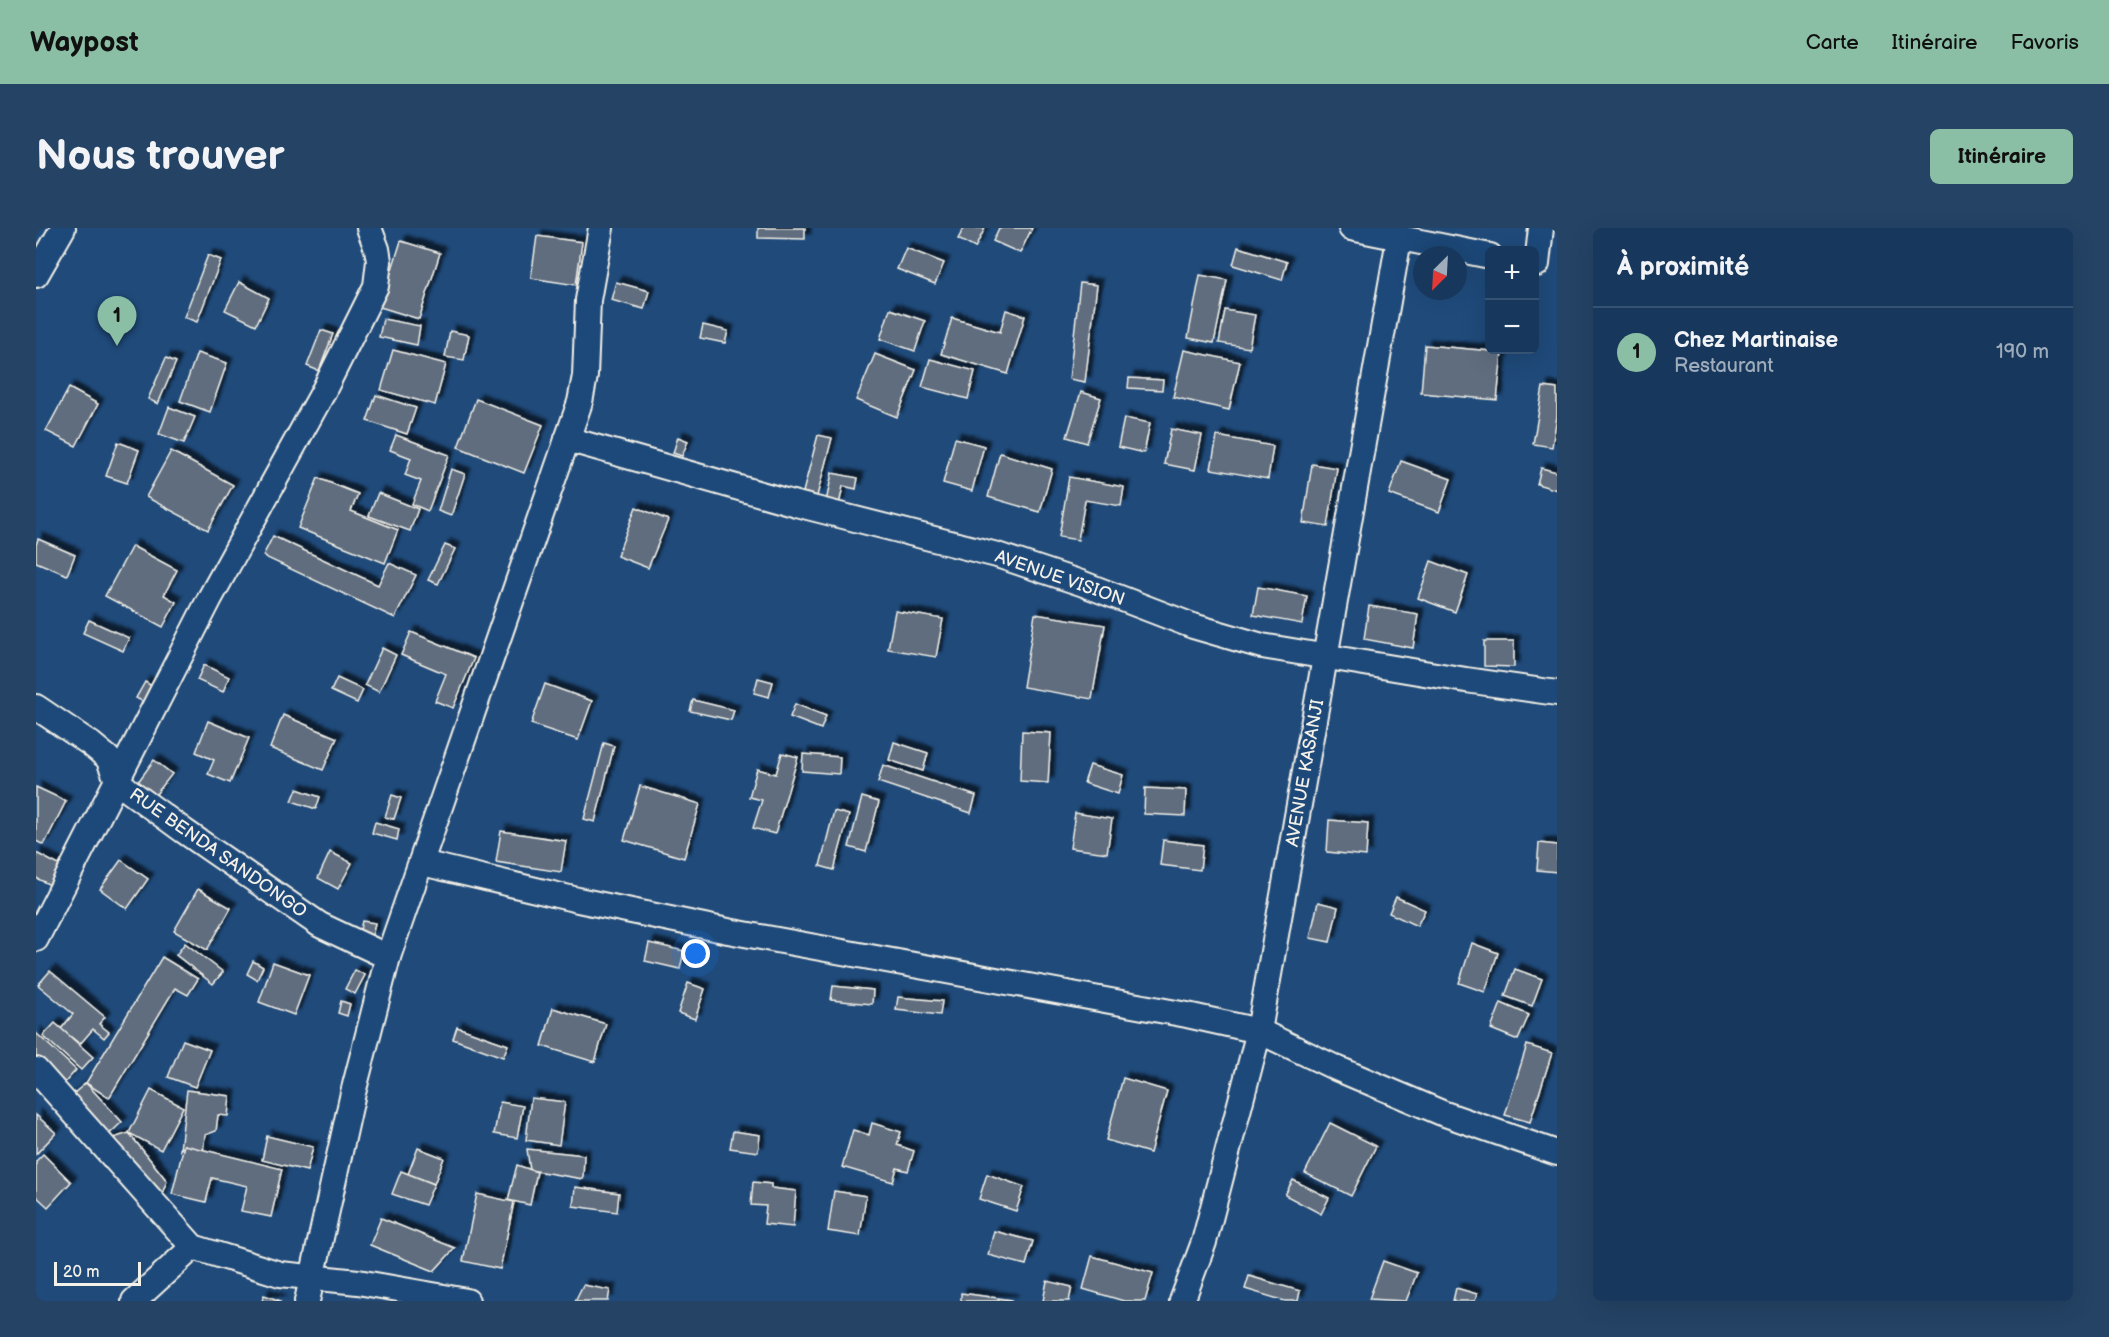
<!DOCTYPE html>
<html lang="fr">
<meta charset="utf-8">
<style>
body{margin:0;font-family:"Balsamiq Sans",sans-serif;background:#244365;color:#f1f3f6}
.controls{position:absolute;right:18px;top:18px;display:grid;overflow:hidden;border-radius:9px;box-shadow:0 6px 24px #0002}
.controls button{width:54px;height:54px;display:grid;place-items:center;padding:0;border:0;border-bottom:2px solid #365272;background:#17385c;color:#f1f3f6;font:30px sans-serif}
.compass{position:absolute;left:1377px;top:18px;width:54px;height:54px;border-radius:50%;background:#17385c;box-shadow:0 6px 24px #0002;rotate:204deg}
.scale{position:absolute;left:18px;bottom:15px;width:87px;box-sizing:border-box;padding-left:6px;border:3px solid #f4f1e8;border-top:0;font-size:16px;line-height:21px;white-space:nowrap;color:#f4f1e8;-webkit-text-stroke:4px #1f4a7a;paint-order:stroke}
.you{position:absolute;left:660px;top:726px;width:21px;height:21px;margin:-15px;border:4px solid #fff;border-radius:50%;background:#1a73e8;box-shadow:0 0 0 9px #1a73e833}
.badge{display:grid;place-items:center;width:39px;height:39px;border-radius:50%;background:#8abfa5;color:#111;font-size:20px;font-weight:700}
.pin{position:absolute;translate:-50% -50px;filter:drop-shadow(0 2px 3px #0008)}
.pin::after{content:'';position:absolute;top:32px;width:21px;height:18px;background:inherit;clip-path:polygon(0 0,100% 0,50% 100%)}
.list{margin:0;padding:0;list-style:none}
h2{display:flex;justify-content:space-between;align-items:center;height:78px;margin:0;padding:0 24px;font-size:26px}
h2 small{font-size:20px;font-weight:400;color:#9eacbb}
.list li{display:grid;grid-template-columns:39px 1fr auto;gap:18px;align-items:center;box-sizing:border-box;height:90px;padding:0 24px;border-top:2px solid #365272}
.list b{display:block;font-size:22px;white-space:nowrap}
.list p{margin:0;font-size:20px;white-space:nowrap;color:#9eacbb}
.list em{font-size:20px;font-style:normal;color:#9eacbb}
.map{position:relative;flex:none;width:1521px;height:1073px;overflow:hidden;border-radius:9px}
header{display:flex;align-items:center;gap:36px;box-sizing:border-box;height:84px;padding:0 30px;background:#8abfa5;color:#111}
header strong{font-size:28px}
nav{display:flex;gap:33px;margin-inline-start:auto;font-size:21px}
.intro{display:flex;align-items:center;justify-content:space-between;box-sizing:border-box;height:144px;padding:0 36px}
h1{margin:0;font-size:42px}
.button{padding:15px 27px;border-radius:9px;background:#8abfa5;color:#111;font-size:21px;font-weight:700}
main{display:flex;gap:36px;padding:0 36px}
aside{flex:1;background:#17385c;border-radius:9px;box-shadow:0 6px 24px #0002}
.map>svg:first-child{display:block}
</style>
<header>
<strong>Waypost</strong>
<nav><a>Carte</a><a>Itinéraire</a><a>Favoris</a></nav>
</header>
<div class="intro"><h1>Nous trouver</h1><a class="button">Itinéraire</a></div>
<main>
<div class="map">
<svg width="1521" height="1073" viewBox="0 0 1521 1073">
<defs>
<filter id="shadow"><feDropShadow dx="5.5" dy="-5.5" stdDeviation="1.5" flood-color="#0009"/></filter>
</defs>
<rect width="100%" height="100%" fill="#1f4a7a"/>
<filter id="ink" filterUnits="userSpaceOnUse"><feTurbulence type="fractalNoise" baseFrequency=".0167" numOctaves="2"/><feDisplacementMap in="SourceGraphic" scale="12" xChannelSelector="R" yChannelSelector="G"/><feConvolveMatrix kernelMatrix="1 2 1 2 8 2 1 2 1" color-interpolation-filters="sRGB"/></filter>
<g filter="url(#ink)">
<!-- building -->
<g fill="#5f6d7f" stroke="#f4f1e8" stroke-width="1.5" filter="url(#shadow)">
<polygon points="722,0 769,0 769,11 722,10"/>
<polygon points="928,0 949,0 939,20 922,11"/>
<polygon points="963,0 996,0 984,25 957,13"/>
<polygon points="501,8 546,14 540,57 495,50"/>
<polygon points="365,13 404,25 383,91 344,79"/>
<polygon points="1202,19 1251,34 1246,52 1197,37"/>
<polygon points="870,20 908,35 899,56 861,41"/>
<polygon points="172,27 185,32 161,94 148,89"/>
<polygon points="1164,47 1191,52 1178,115 1152,110"/>
<polygon points="203,54 233,70 220,97 189,82"/>
<polygon points="580,54 613,63 608,81 575,72"/>
<polygon points="1044,55 1061,57 1049,154 1033,151"/>
<polygon points="854,81 889,93 879,123 844,111"/>
<polygon points="970,82 989,88 972,146 905,126 916,90 964,104"/>
<polygon points="1189,82 1219,87 1213,120 1183,115"/>
<polygon points="347,91 384,98 381,117 343,109"/>
<polygon points="667,97 692,103 689,115 664,110"/>
<polygon points="285,102 297,106 283,143 271,138"/>
<polygon points="414,103 433,107 428,132 409,129"/>
<polygon points="1389,117 1466,124 1461,172 1385,165"/>
<polygon points="357,122 410,136 399,177 345,162"/>
<polygon points="1148,122 1204,134 1193,182 1137,169"/>
<polygon points="161,125 191,135 174,184 144,173"/>
<polygon points="839,126 880,142 861,189 820,172"/>
<polygon points="130,130 140,134 122,176 112,171"/>
<polygon points="894,131 939,143 932,171 886,159"/>
<polygon points="1093,150 1127,152 1126,162 1092,160"/>
<polygon points="1507,159 1521,161 1521,188 1516,219 1497,216"/>
<polygon points="33,160 62,176 40,218 10,203"/>
<polygon points="1045,164 1065,170 1051,215 1031,209"/>
<polygon points="340,167 380,180 371,206 331,193"/>
<polygon points="440,171 507,197 488,245 422,219"/>
<polygon points="133,179 159,189 148,215 123,206"/>
<polygon points="1088,190 1114,195 1108,225 1082,219"/>
<polygon points="1135,201 1166,207 1159,242 1128,236"/>
<polygon points="360,207 413,227 392,283 376,276 385,253 369,247 375,230 354,222"/>
<polygon points="782,207 796,210 781,268 767,264"/>
<polygon points="1181,208 1237,218 1232,251 1175,241"/>
<polygon points="642,209 652,213 646,228 637,225"/>
<polygon points="919,210 948,218 936,263 907,255"/>
<polygon points="82,214 103,222 91,255 70,248"/>
<polygon points="135,223 197,257 172,302 110,269"/>
<polygon points="964,225 1016,241 1004,284 952,269"/>
<polygon points="1365,233 1415,251 1403,284 1353,266"/>
<polygon points="1276,236 1301,240 1292,299 1267,295"/>
<polygon points="1505,240 1521,244 1521,262 1501,256"/>
<polygon points="415,241 429,246 415,288 402,283"/>
<polygon points="796,245 822,250 820,261 807,258 803,277 790,274"/>
<polygon points="1033,249 1088,259 1085,278 1049,272 1042,312 1023,309"/>
<polygon points="282,250 322,266 315,283 362,302 349,335 262,300"/>
<polygon points="342,265 382,281 374,303 333,288"/>
<polygon points="600,279 632,292 612,340 581,328"/>
<polygon points="237,308 342,357 353,335 380,347 359,390 227,328"/>
<polygon points="2,311 39,327 31,347 0,334 0,317"/>
<polygon points="409,317 419,321 402,356 392,352"/>
<polygon points="96,318 141,342 128,367 140,374 127,399 69,368"/>
<polygon points="1395,333 1432,347 1419,384 1382,370"/>
<polygon points="1222,359 1271,368 1266,396 1217,387"/>
<polygon points="1333,378 1382,386 1377,420 1328,411"/>
<polygon points="859,383 907,391 900,429 852,421"/>
<polygon points="999,386 1069,397 1056,471 987,459"/>
<polygon points="53,392 93,410 87,423 47,405"/>
<polygon points="375,404 438,430 417,480 399,473 410,446 365,427"/>
<polygon points="1448,413 1478,413 1478,439 1448,438"/>
<polygon points="346,420 360,427 343,464 329,457"/>
<polygon points="168,437 193,449 187,464 161,452"/>
<polygon points="301,450 327,462 321,475 295,463"/>
<polygon points="722,450 737,454 733,469 718,465"/>
<polygon points="109,454 121,461 113,477 100,470"/>
<polygon points="509,456 556,473 542,512 495,496"/>
<polygon points="657,472 698,482 695,492 654,483"/>
<polygon points="759,476 790,488 785,501 754,489"/>
<polygon points="247,487 301,510 287,542 234,520"/>
<polygon points="172,493 213,510 194,555 172,546 178,532 160,524"/>
<polygon points="986,503 1015,505 1012,555 984,553"/>
<polygon points="858,514 892,525 887,543 853,532"/>
<polygon points="568,515 578,518 559,594 548,591"/>
<polygon points="746,525 762,529 739,606 717,600 726,572 713,569 721,541 740,546"/>
<polygon points="767,526 804,529 803,546 766,543"/>
<polygon points="118,532 136,546 117,570 99,558"/>
<polygon points="847,537 940,568 935,585 842,554"/>
<polygon points="1054,537 1087,547 1082,566 1048,555"/>
<polygon points="604,558 664,576 648,630 588,612"/>
<polygon points="0,559 30,573 8,617 0,613"/>
<polygon points="1109,560 1150,562 1149,588 1108,586"/>
<polygon points="261,561 284,569 280,581 256,573"/>
<polygon points="356,567 365,570 358,591 349,589"/>
<polygon points="826,569 843,574 830,624 813,619"/>
<polygon points="798,583 813,587 798,642 784,638"/>
<polygon points="1039,585 1076,591 1071,625 1034,620"/>
<polygon points="1293,592 1332,595 1330,628 1291,624"/>
<polygon points="339,594 363,601 361,612 336,605"/>
<polygon points="465,603 530,613 525,644 460,634"/>
<polygon points="1127,612 1167,617 1164,642 1124,637"/>
<polygon points="1503,615 1521,617 1521,644 1501,642"/>
<polygon points="294,624 316,635 302,661 282,650"/>
<polygon points="0,625 23,637 14,657 0,650"/>
<polygon points="85,632 112,651 91,681 64,661"/>
<polygon points="162,661 195,680 171,722 138,703"/>
<polygon points="1360,669 1389,682 1381,698 1353,685"/>
<polygon points="1282,674 1302,679 1294,714 1274,710"/>
<polygon points="326,693 339,695 336,709 323,706"/>
<polygon points="149,715 187,744 177,756 140,727"/>
<polygon points="613,715 648,723 644,741 609,733"/>
<polygon points="1436,715 1462,725 1449,764 1423,755"/>
<polygon points="126,729 162,751 152,767 139,760 73,870 50,855"/>
<polygon points="217,733 227,739 221,752 211,746"/>
<polygon points="237,734 273,747 258,787 223,774"/>
<polygon points="1479,741 1506,751 1496,778 1469,768"/>
<polygon points="319,742 329,747 319,766 309,761"/>
<polygon points="14,743 69,789 63,796 73,804 68,810 57,801 44,816 25,801 37,786 2,757"/>
<polygon points="652,755 669,761 659,791 642,785"/>
<polygon points="797,758 837,762 836,776 795,772"/>
<polygon points="862,769 906,773 904,787 860,782"/>
<polygon points="305,773 314,776 311,788 302,785"/>
<polygon points="1465,775 1493,787 1482,812 1455,801"/>
<polygon points="517,780 570,796 559,834 506,818"/>
<polygon points="19,795 57,829 45,842 7,808"/>
<polygon points="421,799 472,817 467,829 417,811"/>
<polygon points="0,805 40,842 25,859 0,835"/>
<polygon points="147,812 174,822 159,859 132,849"/>
<polygon points="1491,817 1516,825 1494,894 1469,887"/>
<polygon points="1087,850 1131,863 1114,925 1070,912"/>
<polygon points="50,855 86,894 68,911 31,871"/>
<polygon points="115,862 147,879 125,922 93,905"/>
<polygon points="151,862 194,868 192,888 182,887 180,903 169,907 167,925 148,917 144,922"/>
<polygon points="495,870 529,874 523,917 490,912"/>
<polygon points="464,874 487,878 481,910 458,906"/>
<polygon points="0,887 20,905 0,926"/>
<polygon points="836,895 865,904 861,917 878,923 872,943 861,940 857,954 806,939 817,902 833,907"/>
<polygon points="1294,895 1340,918 1315,968 1269,945"/>
<polygon points="697,903 724,907 722,924 694,920"/>
<polygon points="93,905 131,953 123,974 71,912"/>
<polygon points="231,908 277,919 271,943 226,932"/>
<polygon points="148,917 246,941 235,989 205,983 211,958 176,950 170,974 136,966"/>
<polygon points="382,920 408,930 398,956 372,946"/>
<polygon points="491,921 548,927 547,951 494,942"/>
<polygon points="7,926 35,954 12,979 0,968 0,933"/>
<polygon points="481,937 501,944 494,977 472,972"/>
<polygon points="365,943 398,956 389,977 356,966"/>
<polygon points="951,946 988,959 980,983 943,971"/>
<polygon points="1257,952 1293,970 1285,986 1249,967"/>
<polygon points="717,954 735,956 735,960 760,963 757,999 728,996 730,978 715,977"/>
<polygon points="539,959 583,965 581,984 537,978"/>
<polygon points="798,963 830,968 824,1008 792,1003"/>
<polygon points="441,966 478,974 464,1041 427,1033"/>
<polygon points="345,990 419,1020 398,1043 334,1017"/>
<polygon points="958,1003 997,1013 990,1037 952,1027"/>
<polygon points="1056,1028 1117,1045 1109,1073 1088,1073 1047,1061"/>
<polygon points="1347,1033 1381,1045 1370,1073 1333,1071"/>
<polygon points="1213,1048 1264,1063 1262,1073 1249,1073 1209,1061"/>
<polygon points="1011,1053 1036,1059 1033,1073 1007,1073"/>
<polygon points="547,1057 574,1062 572,1073 539,1073"/>
<polygon points="1420,1060 1441,1066 1439,1073 1417,1073"/>
<polygon points="925,1065 976,1072 976,1073 925,1073"/>
<polygon points="228,1067 245,1073 226,1073"/>
</g>
<g fill="none" stroke-linecap="round" stroke-linejoin="round">
<!-- minor casing -->
<g stroke="#f4f1e8" stroke-width="28">
<g id="minor">
<polyline points="1315,0 1454,28"/>
<polyline points="1501,36 1505,0"/>
<polyline points="0,47 27,0"/>
<polyline points="531,211 760,276 961,327 1045,355 1157,398 1226,418 1430,452 1521,465"/>
<polyline points="0,479 55,516 72,530 81,552 92,562 148,603 284,697 352,729"/>
<polyline points="386,635 542,672 692,703 1151,787 1223,803 1300,840 1406,885 1521,925"/>
<polyline points="0,711 174,370 285,168 340,58 343,33 341,21 333,0"/>
<polyline points="0,842 157,1019 244,1046 322,1054 431,1073"/>
<polyline points="98,1073 157,1019"/>
<polyline points="271,1073 317,865 352,729 544,174 549,148 552,72 565,0"/>
<polyline points="1146,1073 1168,1014 1223,803 1363,11"/>
</g>
</g>
<!-- minor -->
<use href="#minor" stroke="#1f4a7a" stroke-width="24"/>
</g>
</g>
<g text-anchor="middle" dominant-baseline="central" stroke-width="4.5" stroke-linejoin="round" paint-order="stroke">
<!-- street labels -->
<g font-size="18" fill="#f4f1e8" stroke="#1f4a7a">
<text transform="translate(1024 350) rotate(19)">AVENUE VISION</text>
<text transform="translate(1269 545) rotate(-80)">AVENUE KASANJI</text>
<text transform="translate(182 625) rotate(35)">RUE BENDA SANDONGO</text>
</g>
</g>
</svg>
<div class="controls">
<button>+</button>
<button>−</button>
</div>
<svg class="compass" viewBox="-18 -18 36 36"><path d="M0-13l5 13h-10z" fill="#e53935"/><path d="M0 13l5-13h-10z" fill="#9eacbb"/></svg>
<div class="scale">20 m</div>
<div class="you"></div>
<div class="pin badge" style="left:81px;top:118px">1</div>
</div>
<aside>
<h2>À proximité<small></small></h2>
<ul class="list">
<li><span class="badge">1</span><div><b>Chez Martinaise</b><p>Restaurant</p></div><em>190 m</em></li>
</ul>
</aside>
</main>
